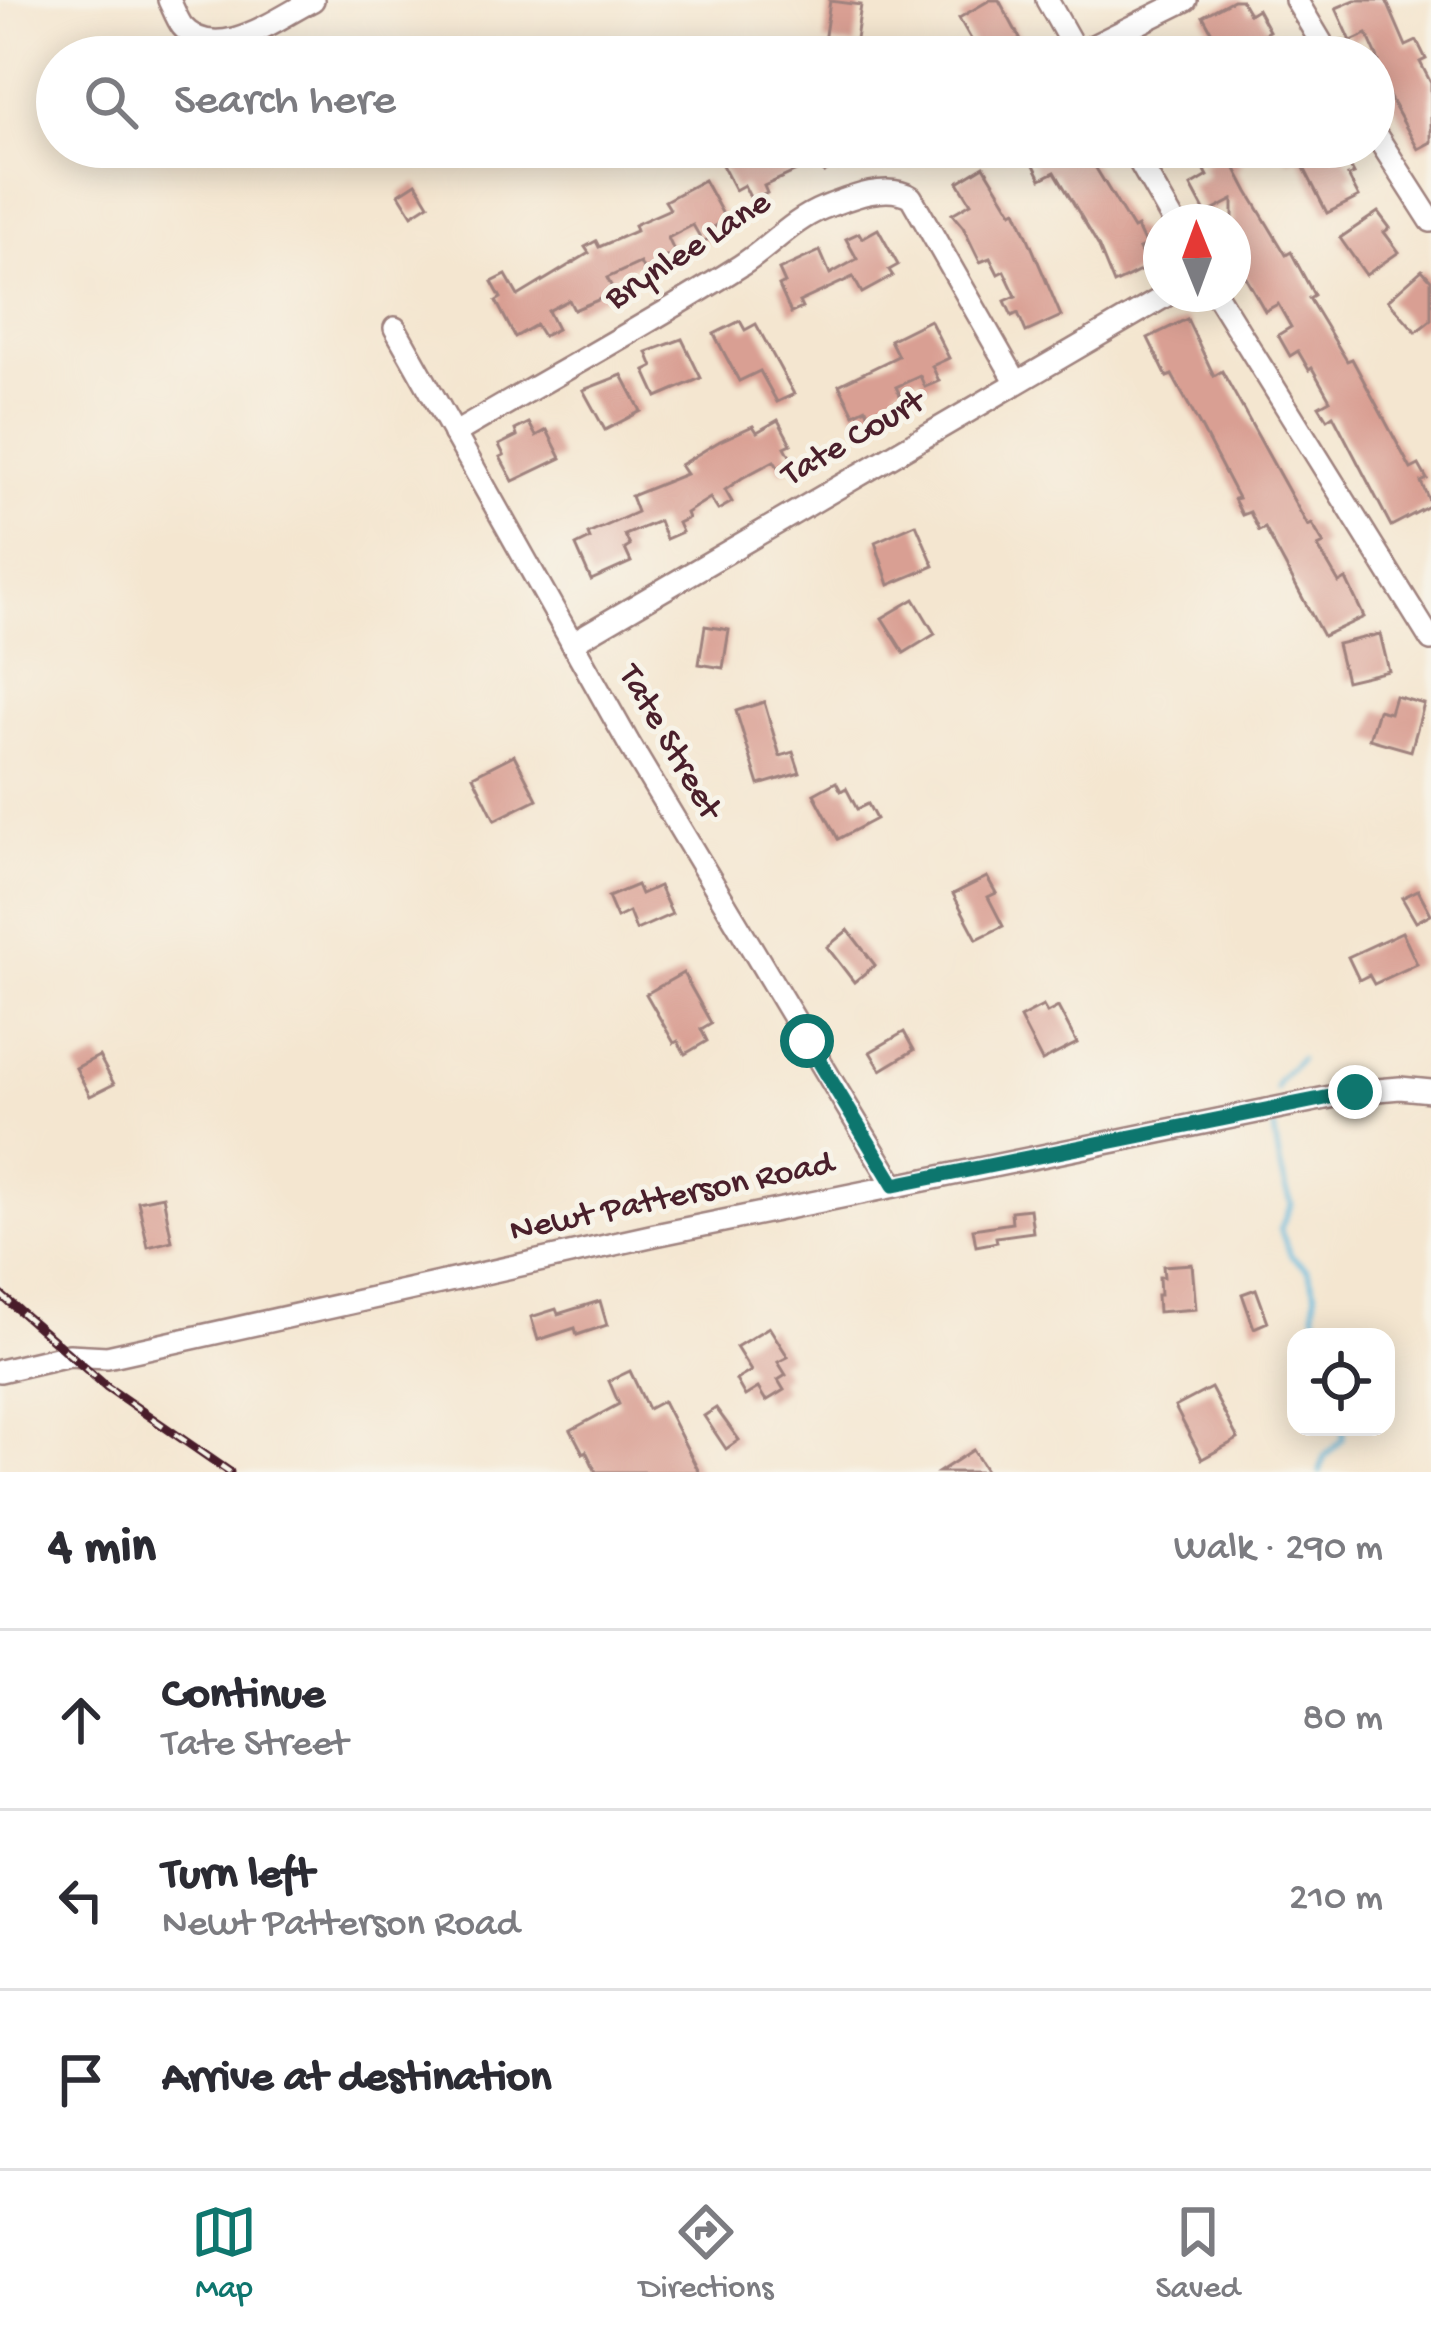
<!DOCTYPE html>
<meta charset="utf-8">
<style>
body{margin:0;font-family:"Gochi Hand",sans-serif;background:#f7f7f7;color:#2b2b33}
.controls{position:absolute;right:36px;bottom:36px;display:grid;overflow:hidden;border-radius:24px;box-shadow:0 6px 30px #0003}
.controls button{width:108px;height:108px;display:grid;place-items:center;padding:0;border:0;border-bottom:3px solid #e1e1e2;background:#fff;color:#2b2b33;font:60px sans-serif}
.compass{position:absolute;left:1143px;top:204px;width:108px;height:108px;border-radius:50%;background:#fff;box-shadow:0 6px 30px #0003;rotate:359deg}
.stop{position:absolute;width:36px;height:36px;margin:-27px;border:9px solid #0f766e;border-radius:50%;background:#fff}
.stop.end{background:#0f766e;border-color:#fff;box-shadow:0 3px 12px #0008}
.list{margin:0;padding:0;list-style:none}
h2{display:flex;justify-content:space-between;align-items:center;height:156px;margin:0;padding:0 48px;font-size:51px}
h2 small{font-size:39px;font-weight:400;color:#7c7c81}
.list li{display:grid;grid-template-columns:78px 1fr auto;gap:36px;align-items:center;box-sizing:border-box;height:180px;padding:0 48px;border-top:3px solid #e1e1e2}
.list b{display:block;font-size:45px;white-space:nowrap}
.list p{margin:0;font-size:39px;white-space:nowrap;color:#7c7c81}
.list em{font-size:39px;font-style:normal;color:#7c7c81}
.icon{flex:none;width:66px;height:66px;fill:none;stroke:currentColor;stroke-width:2;stroke-linecap:round;stroke-linejoin:round}
.map{position:relative;flex:none;width:1431px;height:1472px;overflow:hidden}
.search{position:absolute;background:#fff;box-shadow:0 6px 30px #0003;left:36px;right:36px;top:36px;height:132px;display:flex;align-items:center;gap:30px;box-sizing:border-box;padding:0 42px;border-radius:66px;color:#7c7c81;font-size:45px}
.sheet{height:696px;background:#fff}
nav{display:flex;justify-content:space-around;align-items:center;box-sizing:border-box;height:168px;border-top:3px solid #e1e1e2;background:#fff;font-size:33px;color:#7c7c81}
nav a{display:grid;justify-items:center;gap:6px}
nav .on{color:#0f766e}
.map>svg:first-child{display:block}
</style>
<div class="map">
<svg width="1431" height="1472" viewBox="0 0 1431 1472">
<rect width="100%" height="100%" fill="#f7f3e8"/>
<filter id="ink" filterUnits="userSpaceOnUse"><feTurbulence type="fractalNoise" baseFrequency=".00833" numOctaves="2"/><feDisplacementMap in="SourceGraphic" scale="24" xChannelSelector="R" yChannelSelector="G"/><feConvolveMatrix kernelMatrix="1 2 1 2 8 2 1 2 1" color-interpolation-filters="sRGB"/></filter>
<filter id="wash" filterUnits="userSpaceOnUse"><feTurbulence type="fractalNoise" baseFrequency=".004" numOctaves="4" result="noise"/><feDisplacementMap in="SourceGraphic" scale="48" xChannelSelector="R" yChannelSelector="G"/><feGaussianBlur stdDeviation="2.7" result="paint"/><feColorMatrix in="noise" values="0 0 0 0 0 0 0 0 0 0 0 0 0 0 0 0 0 1.4 0 .05"/><feComposite in="paint" operator="in"/></filter>
<g filter="url(#wash)">
<rect width="100%" height="100%" fill="#f4e6d0"/>
<g fill="none" stroke-linecap="round" stroke-linejoin="round">
<!-- stream -->
<g stroke="#60b9dd" stroke-width="4.5">
<polyline points="1276,1089 1278,1081 1300,1059"/>
<path d="M1274 1127C1277 1151 1283 1183 1292 1204L1280 1229 1291 1256 1307 1269 1316 1293 1314 1313 1324 1337"/>
<polyline points="1320,1472 1324,1457 1343,1439 1343,1427"/>
</g>
</g>
<g id="blocks">
<!-- building -->
<g fill="#d99f93">
<polygon points="990,0 999,0 1030,57 981,57 959,18"/>
<polygon points="1233,0 1241,0 1249,14 1257,9 1269,31 1231,52 1227,46 1221,49 1203,16"/>
<polygon points="1355,0 1386,0 1406,46 1417,41 1426,59 1420,62 1431,83 1431,142 1418,149 1374,69 1379,61 1367,34 1351,41 1336,8"/>
<polygon points="830,1 861,5 855,46 824,42"/>
<polygon points="729,147 829,147 838,165 824,173 818,161 764,186 767,193 752,201 744,185 735,190 721,163 733,156"/>
<polygon points="1025,147 1083,147 1133,229 1137,227 1146,246 1139,249 1148,267 1114,284 1098,245 1055,172 1041,179"/>
<polygon points="1281,147 1340,147 1354,174 1348,176 1359,197 1327,213 1298,156 1289,161"/>
<polygon points="1233,148 1242,166 1236,169 1248,192 1286,255 1291,252 1314,295 1309,298 1347,361 1352,359 1411,469 1419,465 1427,479 1421,482 1431,505 1391,526 1333,415 1327,419 1319,406 1330,400 1312,368 1309,370 1298,351 1290,356 1278,335 1291,327 1278,304 1265,311 1233,255 1233,200 1206,214 1191,186 1208,176 1202,165"/>
<polygon points="984,166 1012,212 1016,210 1061,316 1026,332 1018,313 1012,316 1005,301 1016,296 1004,271 998,274 990,258 980,262 963,227 952,214 971,203 958,182"/>
<polygon points="704,180 726,220 712,228 715,235 703,242 693,225 668,238 675,253 657,261 660,267 645,273 640,263 607,278 615,293 574,310 569,300 548,311 557,329 543,336 536,325 515,337 496,301 501,298 492,282 506,275 518,296 589,253 585,247 596,241 599,247 636,231 634,225 670,209 665,201"/>
<polygon points="416,183 429,204 412,215 399,194"/>
<polygon points="1378,212 1390,228 1384,232 1399,252 1366,275 1340,238"/>
<polygon points="878,229 898,265 889,270 893,276 862,293 853,277 799,302 802,308 791,313 779,286 785,283 779,270 820,251 830,274 857,259 846,239 859,233 862,238"/>
<polygon points="1422,270 1431,280 1431,320 1416,332 1388,300"/>
<polygon points="1187,319 1214,376 1222,371 1308,526 1312,524 1324,544 1318,547 1339,583 1346,579 1364,617 1323,636 1265,528 1259,531 1250,512 1242,515 1234,499 1238,498 1202,429 1172,375 1167,377 1148,338"/>
<polygon points="930,320 949,358 932,366 939,381 925,387 920,376 896,387 902,399 869,415 866,408 854,414 839,385 898,356 890,340"/>
<polygon points="740,321 745,330 756,324 794,394 777,402 760,371 739,381 714,334"/>
<polygon points="682,339 701,378 657,397 645,371 653,367 647,352"/>
<polygon points="622,375 641,411 605,430 583,390"/>
<polygon points="778,420 791,444 785,447 795,465 781,472 774,461 742,478 725,490 732,502 718,510 710,498 686,513 688,518 678,523 682,532 666,539 659,521 625,535 630,546 625,549 631,562 591,580 576,546 590,539 588,534 637,512 631,496 686,474 680,465 720,441 753,426 757,432"/>
<polygon points="529,423 536,436 547,430 561,458 513,481 500,457 504,455 499,445 517,436 515,430"/>
<polygon points="916,524 934,566 889,585 875,542"/>
<polygon points="914,599 935,634 904,653 882,618"/>
<polygon points="705,626 729,630 723,668 699,664"/>
<polygon points="1380,634 1389,671 1346,681 1337,644"/>
<polygon points="1395,696 1424,704 1411,751 1369,739 1378,710 1390,713"/>
<polygon points="764,702 780,756 793,752 800,773 759,785 736,711"/>
<polygon points="514,755 537,799 495,820 473,776"/>
<polygon points="836,782 841,791 846,788 857,809 868,804 876,819 838,839 814,794"/>
<polygon points="987,877 996,893 988,897 1003,926 977,939 953,894"/>
<polygon points="637,885 641,894 659,886 672,914 636,930 629,912 617,918 608,897"/>
<polygon points="1418,890 1431,914 1416,922 1402,898"/>
<polygon points="848,930 875,965 854,982 827,947"/>
<polygon points="1402,932 1417,964 1374,984 1369,975 1359,980 1348,957"/>
<polygon points="683,973 711,1023 701,1029 707,1041 685,1054 678,1041 674,1043 646,994"/>
<polygon points="1043,1006 1047,1013 1058,1007 1077,1043 1042,1061 1020,1018"/>
<polygon points="904,1032 914,1050 881,1070 870,1052"/>
<polygon points="99,1056 114,1084 90,1096 76,1068"/>
<polygon points="163,1196 172,1241 148,1247 138,1201"/>
<polygon points="1030,1209 1033,1232 996,1237 997,1242 976,1246 973,1229 1012,1223 1011,1211"/>
<polygon points="1192,1264 1196,1309 1158,1312 1157,1295 1160,1295 1159,1277 1164,1277 1163,1266"/>
<polygon points="1256,1289 1268,1322 1254,1328 1242,1294"/>
<polygon points="600,1301 607,1325 577,1335 575,1328 538,1340 531,1317 556,1309 558,1314"/>
<polygon points="769,1327 788,1357 778,1362 786,1375 778,1380 784,1390 766,1401 758,1388 745,1396 736,1380 751,1371 736,1347"/>
<polygon points="630,1371 648,1409 663,1401 699,1472 596,1472 586,1451 583,1453 571,1430 619,1404 609,1381"/>
<polygon points="1211,1388 1238,1439 1202,1459 1175,1407"/>
<polygon points="716,1408 739,1440 726,1449 704,1416"/>
<polygon points="973,1450 987,1472 939,1472"/>
</g>
</g>
</g>
<g filter="url(#ink)">
<use href="#blocks" fill-opacity="0" stroke="#9f827e" stroke-width="3"/>
<g fill="none" stroke-linecap="round" stroke-linejoin="round">
<!-- minor casing -->
<g stroke="#9f827e" stroke-width="26">
<g id="minor">
<path d="M169 0C173 8 177 19 182 26 216 66 279 17 313 0"/>
<polyline points="1047,0 1079,57"/>
<polyline points="1296,0 1330,57"/>
<polyline points="1077,54 1186,0"/>
<polyline points="1374,132 1431,221"/>
<polyline points="1131,147 1174,222"/>
<polyline points="1216,294 1431,640"/>
<polyline points="395,328 628,742 894,1185"/>
<path d="M454 434C549 378 647 325 740 266 769 248 791 221 823 208 849 198 887 182 911 197L1016 381"/>
<polyline points="572,643 1169,294"/>
<polyline points="0,1371 69,1355 107,1357 655,1235 1355,1092 1400,1088 1431,1091"/>
</g>
</g>
<!-- minor -->
<use href="#minor" stroke="#fff" stroke-width="21"/>
<!-- rail casing -->
<g stroke="#4a1f2b" stroke-width="9">
<polyline id="rail" points="0,1294 107,1387 230,1472"/>
</g>
<!-- rail -->
<use href="#rail" stroke="#f7f3e8" stroke-width="4.5" stroke-dasharray="14" stroke-linecap="butt"/>
</g>
</g>
<g fill="none" stroke-linecap="round" stroke-linejoin="round" filter="url(#ink)">
<!-- route -->
<polyline stroke="#0f766e" stroke-width="15" points="807,1041 894,1185 1355,1092"/>
</g>
<g text-anchor="middle" dominant-baseline="central" stroke-width="10" stroke-linejoin="round" paint-order="stroke">
<!-- street labels -->
<g font-size="36" fill="#4a1f2b" stroke="#f7f3e8">
<text transform="translate(689 252) rotate(-33)">Brynlee Lane</text>
<text transform="translate(854 440) rotate(-30)">Tate Court</text>
<text transform="translate(668 743) rotate(60)">Tate Street</text>
<text transform="translate(672 1199) rotate(-12)">Newt Patterson Road</text>
</g>
</g>
</svg>
<div class="controls">
<button><svg class="icon" aria-label="locate" viewBox="0 0 24 24"><circle cx="12" cy="12" r="6"/><path d="M12 2v4M12 18v4M2 12h4M18 12h4"/></svg></button>
</div>
<svg class="compass" viewBox="-18 -18 36 36"><path d="M0-13l5 13h-10z" fill="#e53935"/><path d="M0 13l5-13h-10z" fill="#7c7c81"/></svg>
<div class="stop" style="left:807px;top:1041px"></div>
<div class="stop end" style="left:1355px;top:1092px"></div>
<div class="search"><svg class="icon" aria-label="search" viewBox="0 0 24 24"><circle cx="10" cy="10" r="6"/><path d="M15 15l6 6"/></svg>Search here</div>
</div>
<section class="sheet">
<h2>4 min<small>Walk · 290 m</small></h2>
<ul class="list">
<li><svg class="icon" aria-label="ahead" viewBox="0 0 24 24"><path d="M12 20V5M6 11l6-6 6 6"/></svg><div><b>Continue</b><p>Tate Street</p></div><em>80 m</em></li>
<li><svg class="icon" aria-label="left" viewBox="0 0 24 24"><path d="M17 20v-9H6M10 6l-5 5 5 5"/></svg><div><b>Turn left</b><p>Newt Patterson Road</p></div><em>210 m</em></li>
<li><svg class="icon" aria-label="arrive" viewBox="0 0 24 24"><path d="M6 21V4h12l-3 4 3 4H6"/></svg><div><b>Arrive at destination</b></div></li>
</ul>
</section>
<nav>
<a class="on"><svg class="icon" aria-label="map" viewBox="0 0 24 24"><path d="M3 6l6-2 6 2 6-2v14l-6 2-6-2-6 2zM9 4v14M15 6v14"/></svg>Map</a>
<a><svg class="icon" aria-label="directions" viewBox="0 0 24 24"><path d="M12 3l9 9-9 9-9-9zM9 14v-3h6M13 9l2 2-2 2"/></svg>Directions</a>
<a><svg class="icon" aria-label="saved" viewBox="0 0 24 24"><path d="M7 4h10v16l-5-4-5 4z"/></svg>Saved</a>
</nav>
